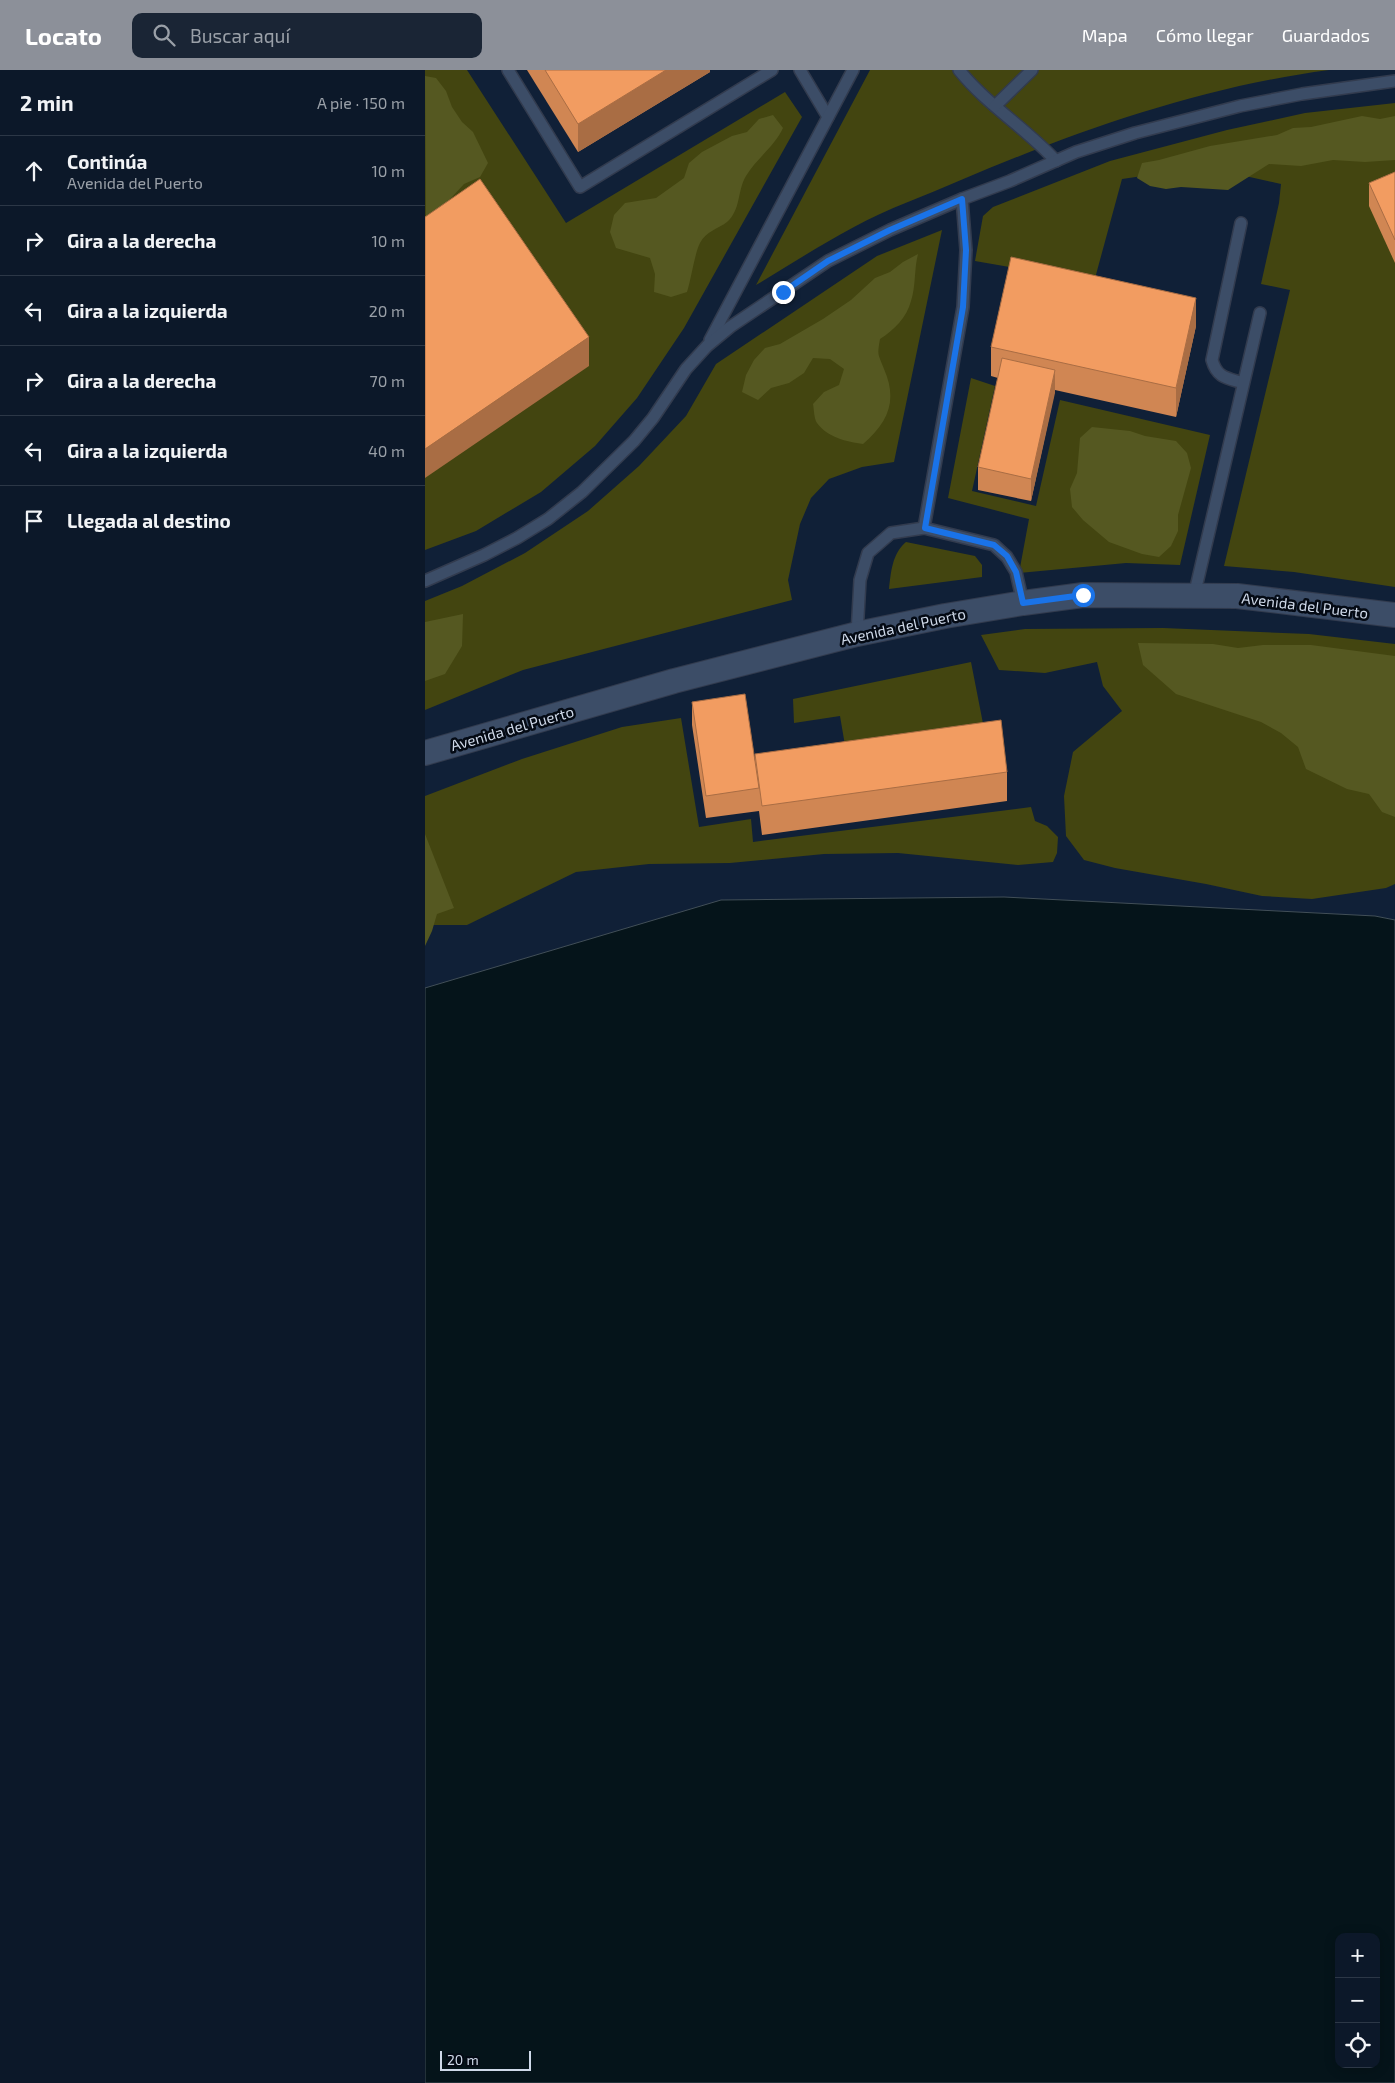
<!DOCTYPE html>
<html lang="es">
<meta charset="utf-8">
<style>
body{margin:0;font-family:"Exo 2",sans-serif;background:#1a2535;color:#f1f3f6}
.controls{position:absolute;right:15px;bottom:15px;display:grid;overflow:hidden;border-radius:10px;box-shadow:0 2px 12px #0003}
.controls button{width:45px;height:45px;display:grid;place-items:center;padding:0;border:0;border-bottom:1px solid #2c3746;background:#0c1829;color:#f1f3f6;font:25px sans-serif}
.scale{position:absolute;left:15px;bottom:12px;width:91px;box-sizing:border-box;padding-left:5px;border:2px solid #cfd9e9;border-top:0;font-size:14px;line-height:18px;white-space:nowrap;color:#cfd9e9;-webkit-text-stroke:4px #040a14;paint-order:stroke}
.stop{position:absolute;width:15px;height:15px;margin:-11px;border:4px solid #1a73e8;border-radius:50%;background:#fff}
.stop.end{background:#1a73e8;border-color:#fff;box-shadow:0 1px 5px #0008}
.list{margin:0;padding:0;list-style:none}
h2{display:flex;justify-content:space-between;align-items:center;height:65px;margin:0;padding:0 20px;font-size:21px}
h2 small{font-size:16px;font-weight:400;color:#9aa0a8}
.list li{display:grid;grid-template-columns:32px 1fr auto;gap:15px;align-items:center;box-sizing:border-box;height:70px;padding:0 20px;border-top:1px solid #2c3746}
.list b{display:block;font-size:19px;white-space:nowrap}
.list p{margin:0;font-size:16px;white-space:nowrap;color:#9aa0a8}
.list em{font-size:16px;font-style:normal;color:#9aa0a8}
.icon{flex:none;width:28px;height:28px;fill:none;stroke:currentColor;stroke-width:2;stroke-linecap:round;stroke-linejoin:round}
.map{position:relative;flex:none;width:970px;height:2013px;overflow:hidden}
header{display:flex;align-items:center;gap:30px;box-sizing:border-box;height:70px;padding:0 25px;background:#8c9099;color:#fff}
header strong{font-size:24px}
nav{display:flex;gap:28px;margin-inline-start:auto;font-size:18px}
.search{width:350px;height:45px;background:#1a2535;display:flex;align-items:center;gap:12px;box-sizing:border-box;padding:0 18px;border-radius:10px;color:#9aa0a8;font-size:19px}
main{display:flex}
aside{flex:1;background:#0c1829}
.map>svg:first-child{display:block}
</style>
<header>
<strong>Locato</strong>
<div class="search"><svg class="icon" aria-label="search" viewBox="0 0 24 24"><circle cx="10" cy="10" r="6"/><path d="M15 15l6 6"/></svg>Buscar aquí</div>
<nav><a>Mapa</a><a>Cómo llegar</a><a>Guardados</a></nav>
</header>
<main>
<aside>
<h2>2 min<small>A pie · 150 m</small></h2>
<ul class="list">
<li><svg class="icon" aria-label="ahead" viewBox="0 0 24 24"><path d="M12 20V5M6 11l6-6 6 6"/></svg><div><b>Continúa</b><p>Avenida del Puerto</p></div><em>10 m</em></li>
<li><svg class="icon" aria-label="right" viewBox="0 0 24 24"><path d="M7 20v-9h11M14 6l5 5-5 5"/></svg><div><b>Gira a la derecha</b></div><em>10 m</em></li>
<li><svg class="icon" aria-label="left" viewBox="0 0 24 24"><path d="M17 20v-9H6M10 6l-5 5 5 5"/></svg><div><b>Gira a la izquierda</b></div><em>20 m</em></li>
<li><svg class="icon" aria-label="right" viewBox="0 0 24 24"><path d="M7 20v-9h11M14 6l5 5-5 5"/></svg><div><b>Gira a la derecha</b></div><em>70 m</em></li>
<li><svg class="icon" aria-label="left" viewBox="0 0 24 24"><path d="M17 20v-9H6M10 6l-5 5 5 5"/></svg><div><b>Gira a la izquierda</b></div><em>40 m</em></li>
<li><svg class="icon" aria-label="arrive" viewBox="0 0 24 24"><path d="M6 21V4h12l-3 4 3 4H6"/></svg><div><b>Llegada al destino</b></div></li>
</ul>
</aside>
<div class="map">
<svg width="970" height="2013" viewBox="0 0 970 2013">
<rect width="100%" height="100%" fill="#102037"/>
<!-- green -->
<g fill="#434510">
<polygon points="0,0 42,0 141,153 360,22 377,47 259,258 212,328 170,376 116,422 51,461 0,480"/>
<path d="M445 0H904C776 17 654 60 536 110 500 126 463 138 429 157 395 175 363 196 331 215Z"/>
<polygon points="970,33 970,517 869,502 799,496 865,220 836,214 854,133 856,114 780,97 697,109 669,212 550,191 558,146 568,137 685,91 802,60 880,43"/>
<polygon points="517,160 469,392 437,397 404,409 386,428 375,454 363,510 367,530 98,600 0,640 0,531 37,516 100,483 163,441 214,396 261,346 291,294 452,186"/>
<polygon points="546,308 570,316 547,421 611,436 635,330 785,365 755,495 701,493 594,503 604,449 523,428"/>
<path d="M481 472 550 486 557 495V507L464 519C466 502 467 484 481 472Z"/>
<polygon points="738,558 884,564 970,574 970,814 961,818 887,829 837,826 781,814 690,798 659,790 641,766 639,726 648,682 697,641 678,616 672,592 620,603 574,600 556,565 600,559"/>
<polygon points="546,592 562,674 423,693 415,646 369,653 368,629"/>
<polygon points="256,648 274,757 326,749 328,772 606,737 610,751 622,756 633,767 632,783 628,792 593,795 473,783 399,784 305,793 224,794 151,802 42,855 0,855 0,726 97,689 197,657"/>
</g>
<!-- forest -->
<g fill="#555821">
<polygon points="0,6 11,8 21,21 27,37 37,52 48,62 63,93 55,107 39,114 16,139 1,147"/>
<path d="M348 45 358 58C350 76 331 89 321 106 312 121 316 140 302 152 293 159 281 161 275 173 270 182 266 210 262 222L246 227 229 222 230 204 225 188 191 178 185 162 189 145 200 133 231 128 259 108 264 93 277 82 307 66 322 62 334 49Z"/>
<polygon points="937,46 955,49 970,46 970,90 940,92 908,90 876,96 844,94 803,120 756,117 741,119 725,116 712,108 717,93 734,90 785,76 852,65 868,58 886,57"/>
<path d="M493 184C489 199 491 216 486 231 482 247 469 260 455 269 452 286 453 283 459 299 473 331 463 352 438 374 422 372 402 367 392 353 389 349 389 339 388 334L399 322 414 315 419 299 405 289 388 288 379 303 364 313 346 318 333 330 317 322 321 305 329 290 340 278 355 274 398 249 426 230 450 208 465 202 478 192Z"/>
<polygon points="667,357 705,361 720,366 751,371 762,383 766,398 753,445 753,461 746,476 734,487 717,484 684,472 658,450 647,437 645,419 652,403 655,368"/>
<polygon points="38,544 37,576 20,604 0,611 0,552"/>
<polygon points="713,573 788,574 813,578 838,575 886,575 970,586 970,747 957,742 944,724 922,719 881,699 873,677 856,663 836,652 751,624 718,595"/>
<polygon points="0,764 29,838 12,844 7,861 0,876"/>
</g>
<!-- water -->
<path fill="#05141a" stroke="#424f58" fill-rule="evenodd" d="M579 827 950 846 970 850V2013H0V918L296 830ZM914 1867H951V1994H914Z"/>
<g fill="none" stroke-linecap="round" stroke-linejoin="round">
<!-- lane casing -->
<g stroke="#323b4e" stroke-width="14">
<g id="lane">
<polyline points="83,0 155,117 347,0"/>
<polyline points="375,0 403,47"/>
<path d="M534 0C562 35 601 58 631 91"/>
<polyline points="570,36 607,0"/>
<path d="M816 153 787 290C792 308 802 308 818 313"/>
<polyline points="285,270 428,0"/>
<polyline points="499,458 538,237 541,180 537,129"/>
<polyline points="0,511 59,485 92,468 123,449 157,422 209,371 228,348 261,299 282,276 305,257 403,191 465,160 537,129 585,111 651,82 710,63 815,36 877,24 970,11"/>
<polyline points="769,526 835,243"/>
<polyline points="432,564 435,510 443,483 466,463 499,458 569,475 582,487 591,502 598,533"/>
</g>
</g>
<!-- street casing -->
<g stroke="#323b4e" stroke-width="26">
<polyline id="street" points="0,683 249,611 432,564 520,546 598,533 658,525 812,526 970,545"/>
</g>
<!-- lane -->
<use href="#lane" stroke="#3c4d67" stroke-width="11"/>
<!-- street -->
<use href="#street" stroke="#3c4d67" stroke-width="24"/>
</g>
<!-- wall -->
<g fill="#d08653">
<polygon points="102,0 285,0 285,2 153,82"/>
<polygon points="970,102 970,193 944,136 944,113"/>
<polygon points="771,256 751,347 630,320 606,431 553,420 553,397 573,308 566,306 566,277"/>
<polygon points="267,632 330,692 330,684 582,702 582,731 337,765 334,741 281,748 267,655"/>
</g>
<!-- shaded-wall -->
<g fill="#a96d44">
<polygon points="241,0 285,0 285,2 153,82 153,54"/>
<polygon points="771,228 771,256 751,347 751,318"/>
<polygon points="164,267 164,296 0,408 0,379"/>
<polygon points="630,300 630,323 606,431 606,409"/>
</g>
<!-- building -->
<g fill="#f29c61" stroke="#a96d44">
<polygon points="120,0 241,0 153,54"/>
<polygon points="970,102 970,170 944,113"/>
<polygon points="55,109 164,267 0,379 0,147"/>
<polygon points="586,187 771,228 751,318 566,277"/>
<polygon points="577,288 630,300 606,409 553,397"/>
<polygon points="320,624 334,718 281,726 267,632"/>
<polygon points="576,650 582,702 337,736 330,684"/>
</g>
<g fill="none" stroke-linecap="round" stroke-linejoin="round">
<!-- route -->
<polyline stroke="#1a73e8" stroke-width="6" points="358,222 403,191 465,160 537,129 541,180 538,237 500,458 569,475 582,486 591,502 598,533 658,525"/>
</g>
<g text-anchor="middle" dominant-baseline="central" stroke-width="5" stroke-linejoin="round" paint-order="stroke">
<!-- street labels -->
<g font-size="15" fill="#cfd9e9" stroke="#040a14">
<text transform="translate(880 535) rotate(7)">Avenida del Puerto</text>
<text transform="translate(478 556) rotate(-12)">Avenida del Puerto</text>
<text transform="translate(87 658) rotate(-16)">Avenida del Puerto</text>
</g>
</g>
</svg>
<div class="controls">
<button>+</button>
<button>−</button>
<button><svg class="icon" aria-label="locate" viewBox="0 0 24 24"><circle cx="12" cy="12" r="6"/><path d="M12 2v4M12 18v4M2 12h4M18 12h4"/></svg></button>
</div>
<div class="scale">20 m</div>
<div class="stop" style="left:658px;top:525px"></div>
<div class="stop end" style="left:358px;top:222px"></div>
</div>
</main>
